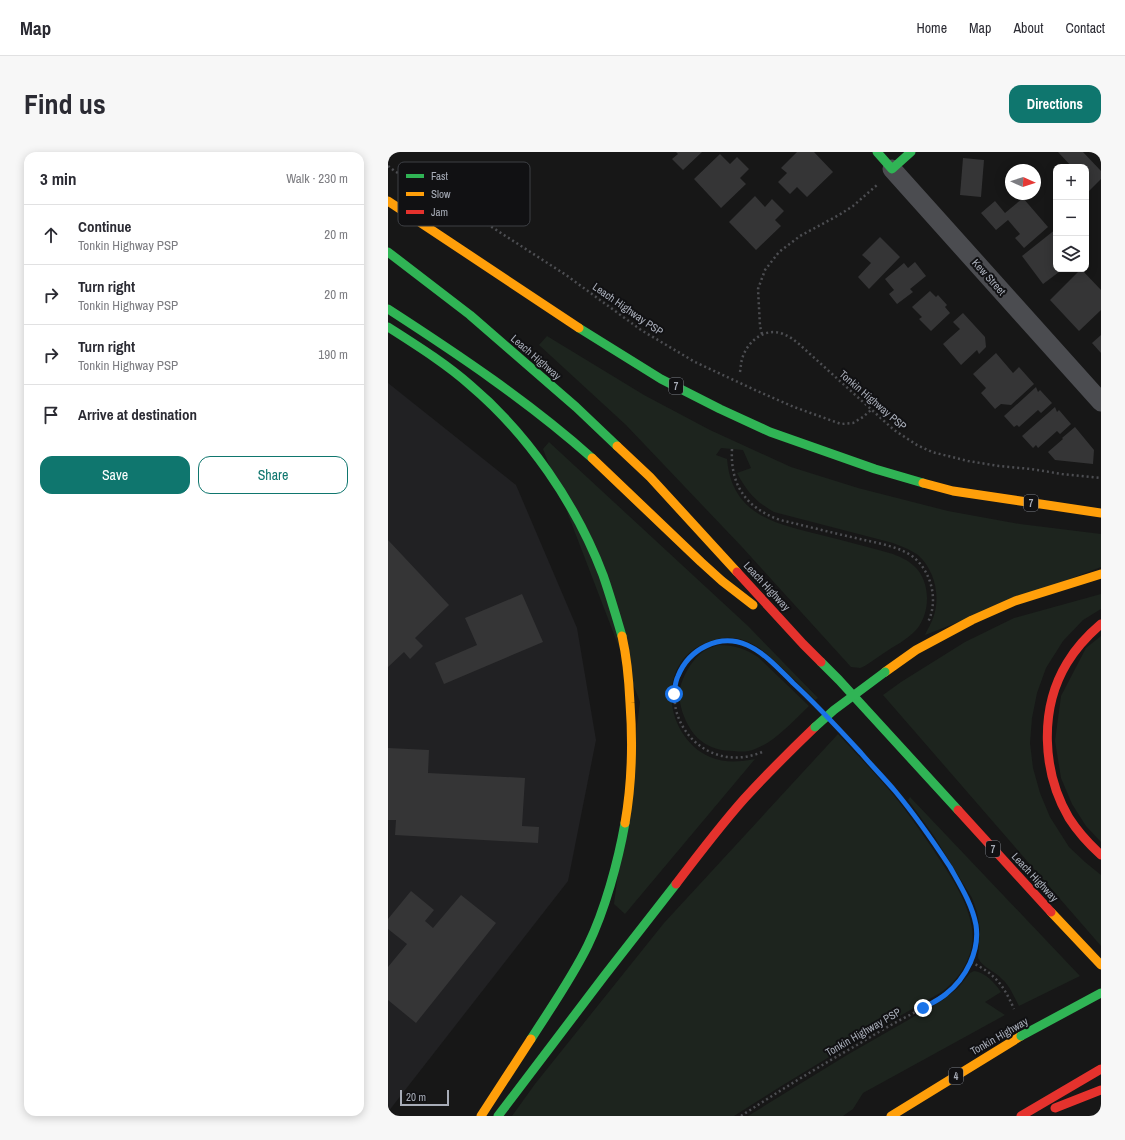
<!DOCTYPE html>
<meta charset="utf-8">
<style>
body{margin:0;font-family:"Archivo Narrow",sans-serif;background:#f7f7f7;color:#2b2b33}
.controls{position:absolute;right:12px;top:12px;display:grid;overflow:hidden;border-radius:8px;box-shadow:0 2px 10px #0003}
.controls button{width:36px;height:36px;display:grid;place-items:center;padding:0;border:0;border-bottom:1px solid #e1e1e2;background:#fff;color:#2b2b33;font:20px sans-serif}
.compass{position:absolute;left:617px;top:12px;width:36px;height:36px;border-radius:50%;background:#fff;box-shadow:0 2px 10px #0003;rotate:93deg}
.scale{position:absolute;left:12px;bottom:10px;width:49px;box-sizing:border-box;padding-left:4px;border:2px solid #a8adb8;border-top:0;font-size:11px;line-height:14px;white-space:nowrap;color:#a8adb8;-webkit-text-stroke:3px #111113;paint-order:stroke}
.stop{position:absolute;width:12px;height:12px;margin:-9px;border:3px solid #1a73e8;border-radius:50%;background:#fff}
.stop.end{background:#1a73e8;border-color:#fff;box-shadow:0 1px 4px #0008}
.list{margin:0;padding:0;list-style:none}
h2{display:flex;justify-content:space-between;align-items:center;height:52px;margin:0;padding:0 16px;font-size:17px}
h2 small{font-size:13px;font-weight:400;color:#7c7c81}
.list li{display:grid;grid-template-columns:26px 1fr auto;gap:12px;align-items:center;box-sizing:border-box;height:60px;padding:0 16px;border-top:1px solid #e1e1e2}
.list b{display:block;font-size:15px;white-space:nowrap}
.list p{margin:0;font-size:13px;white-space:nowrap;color:#7c7c81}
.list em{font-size:13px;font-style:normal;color:#7c7c81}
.actions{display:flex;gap:8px;padding:12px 16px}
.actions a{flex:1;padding:9px 0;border:1px solid #0f766e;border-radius:12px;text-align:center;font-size:14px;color:#0f766e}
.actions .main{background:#0f766e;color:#fff}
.icon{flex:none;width:22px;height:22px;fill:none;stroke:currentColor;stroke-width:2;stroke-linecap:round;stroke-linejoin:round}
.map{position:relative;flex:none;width:713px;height:964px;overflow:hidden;border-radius:12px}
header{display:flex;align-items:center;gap:24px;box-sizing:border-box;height:56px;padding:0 20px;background:#fff;border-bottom:1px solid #e1e1e2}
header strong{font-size:19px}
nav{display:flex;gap:22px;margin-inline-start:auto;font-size:14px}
.intro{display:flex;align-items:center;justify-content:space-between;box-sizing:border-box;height:96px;padding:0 24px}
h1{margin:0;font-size:28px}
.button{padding:10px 18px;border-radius:12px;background:#0f766e;color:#fff;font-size:14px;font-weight:700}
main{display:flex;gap:24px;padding:0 24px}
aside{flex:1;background:#fff;border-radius:12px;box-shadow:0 2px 10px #0003}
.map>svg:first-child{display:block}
</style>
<header>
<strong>Map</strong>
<nav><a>Home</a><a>Map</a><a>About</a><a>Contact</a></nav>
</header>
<div class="intro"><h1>Find us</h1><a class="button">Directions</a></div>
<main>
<aside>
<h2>3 min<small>Walk · 230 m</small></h2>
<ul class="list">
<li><svg class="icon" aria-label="ahead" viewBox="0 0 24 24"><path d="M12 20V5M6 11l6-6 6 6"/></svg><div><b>Continue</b><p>Tonkin Highway PSP</p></div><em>20 m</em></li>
<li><svg class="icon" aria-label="right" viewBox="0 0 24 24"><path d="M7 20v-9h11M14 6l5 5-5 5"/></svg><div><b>Turn right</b><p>Tonkin Highway PSP</p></div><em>20 m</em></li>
<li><svg class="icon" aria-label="right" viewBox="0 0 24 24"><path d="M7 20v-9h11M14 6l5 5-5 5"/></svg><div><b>Turn right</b><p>Tonkin Highway PSP</p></div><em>190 m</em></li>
<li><svg class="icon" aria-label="arrive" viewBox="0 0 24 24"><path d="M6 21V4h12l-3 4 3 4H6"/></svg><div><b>Arrive at destination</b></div></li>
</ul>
<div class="actions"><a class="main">Save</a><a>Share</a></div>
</aside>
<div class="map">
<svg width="713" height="964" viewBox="0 0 713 964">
<rect width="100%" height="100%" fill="#171717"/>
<!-- built -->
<polygon fill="#212123" points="0,231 128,333 189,476 208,588 180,729 0,960"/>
<!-- green -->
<g fill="#1d241e">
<path d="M159 184 256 243 322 278 403 315 470 336 560 359 632 372 713 382V415L537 483C539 478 543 472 545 466 553 446 547 418 530 403 523 398 513 394 505 391L386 360C368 350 359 340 349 321L363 316 355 298 333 296 328 303 339 307C344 363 387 372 433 383 457 389 481 395 505 402 512 405 520 408 526 414 543 429 543 461 528 478 519 488 506 494 496 501 491 504 477 515 472 516 470 516 466 515 463 515L355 396 238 273 151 193Z"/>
<path d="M161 290 360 474 430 546 427 548C415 536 403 524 390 512 380 503 371 494 358 489 345 484 333 485 320 490 267 509 275 584 322 605 336 611 352 610 367 607L237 762 226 752 252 550 155 297Z"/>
<polygon points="713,442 713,457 695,468 675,489 658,516 649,541 644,566 642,591 645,616 652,641 662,665 681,695 697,710 713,723 713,794 495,543 513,530 577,490 626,466"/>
<polygon points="713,484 713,690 698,674 684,652 673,626 667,589 673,544 698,496"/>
<path d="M331 493C346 493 358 497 370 505L421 554C406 568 387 590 367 597 361 600 352 600 346 599 334 599 321 596 312 588 299 577 289 553 292 536 295 524 303 510 312 502 318 497 324 495 331 493Z"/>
<path d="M450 582C472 606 495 629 515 655 527 671 539 688 550 705 564 726 580 750 584 776 588 801 573 827 552 841L456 896 395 933 346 964H124L147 932 276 771Z"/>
<path d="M522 645 692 824 631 854C626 845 622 834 614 827 607 819 595 816 590 806L592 777 589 760 584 746 546 684 520 648Z"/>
<path d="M586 819C597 820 607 831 613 840L597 850 617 863 475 941 465 957 455 964H360L459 903 555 848 570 836 582 821Z"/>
</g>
<!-- building -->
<g fill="#353536">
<polygon points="288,0 314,0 295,18 284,7 290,2"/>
<polygon points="409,0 426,0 445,20 419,45 409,35 402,42 390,30 399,21 393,16"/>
<polygon points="670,0 695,0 713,19 713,27 698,42 698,15 684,15"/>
<polygon points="332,2 342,12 349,5 361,17 352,26 358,32 333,56 306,27"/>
<polygon points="575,6 596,8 593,45 572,43"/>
<polygon points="367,44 377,55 384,47 396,59 387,68 393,74 368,98 341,70"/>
<polygon points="635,46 660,75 636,96 627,86 632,82 620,68 608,78 593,61 607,49 617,61"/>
<polygon points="668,77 668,117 675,117 655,132 634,104"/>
<polygon points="492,85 512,105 481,137 470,125 483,111 474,103"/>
<polygon points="527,110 538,124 522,137 525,140 509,152 501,142 506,138 497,127 516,111 520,116"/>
<polygon points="693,117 713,138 713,158 691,179 662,148"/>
<polygon points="542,139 548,145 550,143 559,153 557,155 562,161 543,179 531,167 534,165 524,155"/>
<polygon points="575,161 597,185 598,195 591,202 589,198 573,213 555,192 572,177 565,170"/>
<polygon points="713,183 713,201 704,191"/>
<polygon points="608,201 625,221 631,215 646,232 623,253 613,252 607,257 593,241 598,236 585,222"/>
<polygon points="648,235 650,240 652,238 664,251 653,261 650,258 631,275 629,273 626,275 616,264"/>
<polygon points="667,255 669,260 671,258 683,272 672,282 669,279 650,296 648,293 645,296 634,284"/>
<polygon points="687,275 706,298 705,312 667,308 660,300 675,287 674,286"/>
<polygon points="0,388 61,453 27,486 35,494 22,507 16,500 0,515"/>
<polygon points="134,442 155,490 56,532 47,511 89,493 77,466"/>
<polygon points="0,596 41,598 40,621 137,626 134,674 151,675 150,691 7,683 8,668 0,668"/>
<polygon points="23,739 46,758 37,769 45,776 73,743 108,771 28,871 0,848 0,815 19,792 0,777 0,767"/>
</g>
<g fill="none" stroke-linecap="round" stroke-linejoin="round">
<!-- path -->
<g stroke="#4d4e52" stroke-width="2.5" stroke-dasharray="2 3" stroke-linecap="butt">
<polyline points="0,14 8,20 51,41 178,123 253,178 307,210 367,238 406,255 453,272 465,271 475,265 483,258"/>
<polyline points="374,182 372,174 370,137 377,118 391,100 412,84 451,63 465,54 489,33"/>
<path d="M352 220C353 214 353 209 355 204 361 188 378 175 395 182 401 184 406 188 411 192L506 278 529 293 544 300 580 309 611 314 643 317 674 322 713 326"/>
<path d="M344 297C342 333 358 356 392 368 418 374 445 381 472 387 489 391 509 394 524 404 543 418 551 448 540 470"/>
<path d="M374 600C337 616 298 596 288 558 285 543 286 529 294 517 300 507 307 499 318 494 330 488 346 488 359 493 372 499 383 510 393 520 404 530 415 540 426 551"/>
<path d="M583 810C607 822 615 832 626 857"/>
<path d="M353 964C391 939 430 915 469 893 484 884 499 875 514 867 539 854 559 845 577 821 586 808 590 788 587 772 584 752 573 734 563 717 532 666 493 620 451 578"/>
</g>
<!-- street -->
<polyline stroke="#4b4c50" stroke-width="19" points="504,17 713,250"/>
<!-- fast -->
<g stroke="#30b455" stroke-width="9">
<polyline points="489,0 504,17 523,0"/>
<polyline points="0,100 82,163 188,255 229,294"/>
<path d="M0 157C71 203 141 250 204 306"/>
<path d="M0 175C28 193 57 211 82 233 140 282 188 352 215 423 222 443 228 464 234 484"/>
<polyline points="191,176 273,227 332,257 382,280 487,317 535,331"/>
<polyline points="433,510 451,528 570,658"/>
<path d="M143 887C162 857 184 826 200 793 217 758 230 710 237 671"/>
<polyline points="110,964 217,823 288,732"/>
</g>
<!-- slow -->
<g stroke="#ff9f0a" stroke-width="9">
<polyline points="0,49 191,176"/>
<polyline points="229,294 262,325 349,420"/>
<polyline points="204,306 313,410 334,429 365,453"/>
<polyline points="535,331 565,339 713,361"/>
<path d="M234 484C239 506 241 529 242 551 245 592 244 631 237 671"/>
<polyline points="497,520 528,498 584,468 627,449 713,422"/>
<polyline points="663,760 713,813"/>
<polyline points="93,964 143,887"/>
<polyline points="503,964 633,884"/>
</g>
<!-- jam -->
<g stroke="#e5322d" stroke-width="9">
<polyline points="349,420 415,492 433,510"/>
<path d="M713 472C700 483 688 496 679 511 651 557 654 620 681 666 690 680 701 692 713 703"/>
<polyline points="570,658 663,760"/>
<path d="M288 732C310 703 332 674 356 647 379 622 403 598 427 575"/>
<polyline points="667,956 713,938"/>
<polyline points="633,964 713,917"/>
</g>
<!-- fast-bridge -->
<g stroke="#30b455" stroke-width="9">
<polyline points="427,575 446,558 497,520"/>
<polyline points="633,884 713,841"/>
</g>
</g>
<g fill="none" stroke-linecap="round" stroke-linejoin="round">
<!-- route -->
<path stroke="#1a73e8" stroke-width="5" d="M286 542C287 536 287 530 290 524 301 497 331 481 359 493 377 501 392 518 405 531 429 553 451 577 473 601 484 614 496 626 507 639 527 663 545 689 562 715 572 733 584 752 588 773 592 799 578 826 558 842 551 848 542 852 535 856"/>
</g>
<g text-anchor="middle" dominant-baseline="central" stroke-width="4" stroke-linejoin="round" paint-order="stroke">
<!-- shield labels -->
<g fill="#111113" stroke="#7b7e86" stroke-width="1">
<rect x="281" y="226" width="14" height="16" rx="3"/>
<rect x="636" y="343" width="14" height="16" rx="3"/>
<rect x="598" y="689" width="14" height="16" rx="3"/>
<rect x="561" y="916" width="14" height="16" rx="3"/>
</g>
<g font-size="10" font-weight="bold" fill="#a8adb8">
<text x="288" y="234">7</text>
<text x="643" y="351">7</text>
<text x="605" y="697">7</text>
<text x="568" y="924">4</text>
</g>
<!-- street labels -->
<g font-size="11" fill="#a8adb8" stroke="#111113">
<text transform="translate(601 125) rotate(48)">Kew Street</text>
<text transform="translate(240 157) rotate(35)">Leach Highway PSP</text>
<text transform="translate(148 205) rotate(41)">Leach Highway</text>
<text transform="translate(485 248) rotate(41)">Tonkin Highway PSP</text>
<text transform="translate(379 434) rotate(47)">Leach Highway</text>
<text transform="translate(647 725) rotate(47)">Leach Highway</text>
<text transform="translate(475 880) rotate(-30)">Tonkin Highway PSP</text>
<text transform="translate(611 884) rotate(-30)">Tonkin Highway</text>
</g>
</g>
<!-- legend -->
<rect x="10" y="10" width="132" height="64" rx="6" fill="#111113" stroke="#3e4045" stroke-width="1"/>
<rect x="18" y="22" width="18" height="4" fill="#30b455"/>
<rect x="18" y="40" width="18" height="4" fill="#ff9f0a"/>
<rect x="18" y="58" width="18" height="4" fill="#e5322d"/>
<g font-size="11" fill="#a8adb8">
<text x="43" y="28">Fast</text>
<text x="43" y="46">Slow</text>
<text x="43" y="64">Jam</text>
</g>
</svg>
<div class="controls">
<button>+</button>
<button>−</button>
<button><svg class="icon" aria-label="layers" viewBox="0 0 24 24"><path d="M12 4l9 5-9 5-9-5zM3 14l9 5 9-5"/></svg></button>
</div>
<svg class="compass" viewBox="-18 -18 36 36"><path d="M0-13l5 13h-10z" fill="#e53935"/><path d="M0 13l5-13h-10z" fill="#7c7c81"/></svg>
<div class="scale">20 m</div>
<div class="stop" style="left:286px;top:542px"></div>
<div class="stop end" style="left:535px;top:856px"></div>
</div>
</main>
